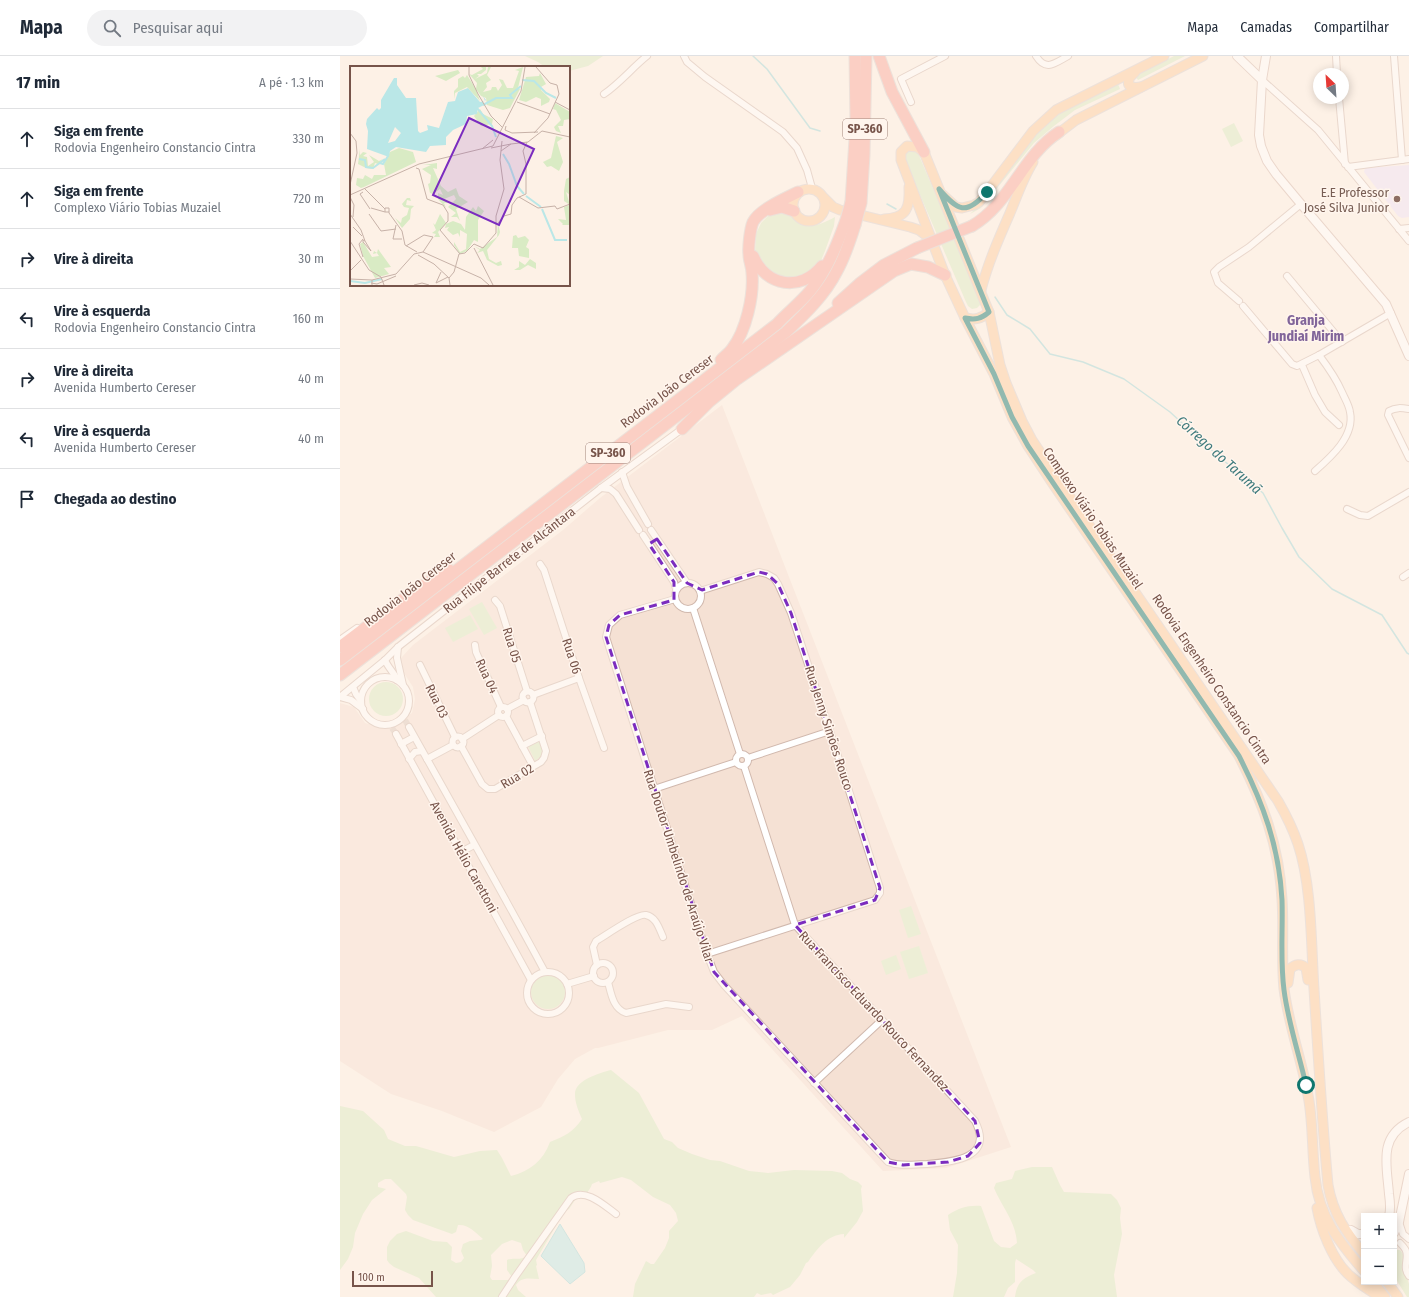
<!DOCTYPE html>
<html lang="pt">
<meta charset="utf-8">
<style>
body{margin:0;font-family:"Fira Sans Condensed",sans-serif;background:#f2f2f3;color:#1f2937}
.controls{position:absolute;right:12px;bottom:12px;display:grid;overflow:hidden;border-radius:0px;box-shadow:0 2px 10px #0003}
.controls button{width:36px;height:36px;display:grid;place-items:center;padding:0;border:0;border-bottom:1px solid #e0e1e3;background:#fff;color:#1f2937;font:20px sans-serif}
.compass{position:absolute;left:973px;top:12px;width:36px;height:36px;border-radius:50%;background:#fff;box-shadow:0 2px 10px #0003;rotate:335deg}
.scale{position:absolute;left:12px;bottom:10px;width:81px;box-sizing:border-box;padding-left:4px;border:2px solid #77544a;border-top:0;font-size:11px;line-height:14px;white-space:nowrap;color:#77544a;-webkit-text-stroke:3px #fff5ed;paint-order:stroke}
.stop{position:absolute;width:12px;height:12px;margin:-9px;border:3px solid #0f766e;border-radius:50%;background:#fff}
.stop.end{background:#0f766e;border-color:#fff;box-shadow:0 1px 4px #0008}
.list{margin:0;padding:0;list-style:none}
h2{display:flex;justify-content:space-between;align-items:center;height:52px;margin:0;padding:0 16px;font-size:17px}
h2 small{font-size:13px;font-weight:400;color:#747a83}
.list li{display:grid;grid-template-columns:26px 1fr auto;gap:12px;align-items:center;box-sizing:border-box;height:60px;padding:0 16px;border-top:1px solid #e0e1e3}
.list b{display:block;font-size:15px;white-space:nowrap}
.list p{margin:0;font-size:13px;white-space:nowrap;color:#747a83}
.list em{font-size:13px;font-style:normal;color:#747a83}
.icon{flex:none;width:22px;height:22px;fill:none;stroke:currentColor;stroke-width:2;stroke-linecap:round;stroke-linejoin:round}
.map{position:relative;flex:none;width:1069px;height:1241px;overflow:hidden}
header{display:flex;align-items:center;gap:24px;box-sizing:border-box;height:56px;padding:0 20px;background:#fff;border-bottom:1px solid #e0e1e3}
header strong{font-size:19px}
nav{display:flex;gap:22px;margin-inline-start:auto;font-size:14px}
.search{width:280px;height:36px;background:#f2f2f3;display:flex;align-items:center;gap:10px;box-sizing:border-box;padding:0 14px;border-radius:22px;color:#747a83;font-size:15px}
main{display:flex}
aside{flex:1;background:#fff}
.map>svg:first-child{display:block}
</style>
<header>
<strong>Mapa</strong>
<div class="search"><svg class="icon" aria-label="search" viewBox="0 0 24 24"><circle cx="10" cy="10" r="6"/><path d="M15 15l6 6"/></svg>Pesquisar aqui</div>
<nav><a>Mapa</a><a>Camadas</a><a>Compartilhar</a></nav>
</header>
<main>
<aside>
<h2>17 min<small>A pé · 1.3 km</small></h2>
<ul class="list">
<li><svg class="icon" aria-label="ahead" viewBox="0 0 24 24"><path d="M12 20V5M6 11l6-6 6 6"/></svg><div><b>Siga em frente</b><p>Rodovia Engenheiro Constancio Cintra</p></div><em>330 m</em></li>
<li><svg class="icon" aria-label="ahead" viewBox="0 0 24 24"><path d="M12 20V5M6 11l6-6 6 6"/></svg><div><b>Siga em frente</b><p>Complexo Viário Tobias Muzaiel</p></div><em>720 m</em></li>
<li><svg class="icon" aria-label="right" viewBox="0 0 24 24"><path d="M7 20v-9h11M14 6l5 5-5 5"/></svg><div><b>Vire à direita</b></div><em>30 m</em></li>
<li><svg class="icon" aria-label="left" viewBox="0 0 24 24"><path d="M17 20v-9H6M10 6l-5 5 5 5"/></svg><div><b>Vire à esquerda</b><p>Rodovia Engenheiro Constancio Cintra</p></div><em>160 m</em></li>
<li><svg class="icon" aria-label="right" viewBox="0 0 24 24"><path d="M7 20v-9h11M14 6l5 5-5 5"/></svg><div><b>Vire à direita</b><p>Avenida Humberto Cereser</p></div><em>40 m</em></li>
<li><svg class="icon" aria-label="left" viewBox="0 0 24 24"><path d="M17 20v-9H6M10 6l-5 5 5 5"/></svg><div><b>Vire à esquerda</b><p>Avenida Humberto Cereser</p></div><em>40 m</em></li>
<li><svg class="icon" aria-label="arrive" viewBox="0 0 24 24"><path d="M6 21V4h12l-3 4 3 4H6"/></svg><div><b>Chegada ao destino</b></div></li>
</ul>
</aside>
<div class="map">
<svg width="1069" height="1241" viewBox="0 0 1069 1241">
<rect width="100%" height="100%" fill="#fdf1e6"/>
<!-- residential -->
<polygon fill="#f5e1d4" points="382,349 671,1091 606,1112 543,1115 402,960 372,974 328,974 258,992 255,992 235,1003 218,1023 201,1051 154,1076 102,1055 51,1038 0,1005 0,647 14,651 25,667 45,673 72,657 75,643 73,631 60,611 61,602 73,589 223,474 260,442"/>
<!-- education -->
<polygon fill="#eee2f9" points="1069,109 1069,161 1062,162 1058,160 1024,116 1025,112"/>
<!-- green -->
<g fill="#d9ebc4" fill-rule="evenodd">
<polygon points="185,0 263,0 248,10 229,15 229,11 205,11 198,6"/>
<polygon points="834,0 845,0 798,24 795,20"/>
<polygon points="778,28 780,33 735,54 714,70 694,87 641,152 630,158 646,142 686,88 716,57"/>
<polygon points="894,67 903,85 891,91 882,73"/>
<polygon points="572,93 578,97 640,243 640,249 637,252 632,253 628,250 626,246 565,104 565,97"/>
<path d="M437 155H446C464 173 473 173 495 161L494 170 485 195 480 207 468 218 446 223 427 214 415 197 416 178 421 167 429 159Z"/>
<polygon points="142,546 157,572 144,579 129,553"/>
<polygon points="130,559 138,573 113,586 105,572"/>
<circle cx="46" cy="643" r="17"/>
<polygon points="201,685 204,694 203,699 195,705 188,690"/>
<polygon points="571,850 581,878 568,882 559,854"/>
<polygon points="579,890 588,917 569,923 560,896"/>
<polygon points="556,899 561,913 546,919 541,905"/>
<circle cx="208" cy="936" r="17"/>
<path d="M271 1014 299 1037 324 1083 332 1086 338 1092 352 1098 370 1104 380 1105 409 1115 428 1117 454 1114 492 1115 502 1117 510 1123 518 1126 522 1130 521 1133 523 1155 517 1166 504 1182V1178C487 1179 477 1193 468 1206L466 1207 460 1219 450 1231 433 1239 431 1237 421 1239 417 1237 414 1241H293L295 1228 306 1205 311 1208H314L325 1192 329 1182V1175L338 1165 336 1157 330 1149 313 1141 291 1124 282 1121 260 1127 259 1125 252 1128C250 1135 242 1143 235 1144L229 1153 224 1156 196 1204 197 1209 196 1210 199 1223C190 1223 182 1220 176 1229L178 1234 186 1241H96L79 1222 54 1211 49 1207 47 1204V1191L50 1185 57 1178 66 1175 93 1185 107 1186 112 1191 111 1204 116 1207 121 1206 124 1202 121 1195 123 1188 130 1185 141 1184 143 1183C135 1176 128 1168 118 1169L116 1176 112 1178 73 1164 68 1159 65 1154 67 1141 66 1138 51 1123H45L38 1127V1131L46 1133 32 1144 23 1158 15 1177 13 1191 8 1203 0 1214V1050L23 1055 44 1074 48 1083 65 1090H76L114 1101 140 1095 157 1094 162 1102 171 1120C190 1115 203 1105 210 1086 225 1080 233 1076 242 1063 239 1056 235 1047 235 1039 234 1024 260 1017 271 1014ZM172 1184 181 1187 183 1194 187 1200C180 1205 174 1201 167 1204V1214L174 1224H152L150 1221 152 1210 151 1199 162 1188Z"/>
<path d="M692 1111H712L720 1129 724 1136 771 1138 777 1144 781 1152 780 1162 782 1178 774 1219 777 1241H675C677 1226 683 1222 696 1217L693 1214 676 1203 675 1207V1226L668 1232 664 1241H613L617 1217 618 1189 610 1174 608 1159C619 1152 628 1149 641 1150L654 1185 661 1191 670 1192 677 1187C676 1166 662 1151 654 1132L656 1127 672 1123 675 1115Z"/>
<path d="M1057 1194H1060C1066 1200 1063 1204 1063 1212 1064 1218 1068 1222 1069 1228 1069 1232 1069 1237 1069 1241H1067L1054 1220V1196Z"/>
</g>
<!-- water -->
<polygon fill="#bae7e7" stroke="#a0d8d9" points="220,1168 244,1207 245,1216 230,1228 201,1200"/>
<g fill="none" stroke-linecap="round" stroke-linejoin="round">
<!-- stream -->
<g stroke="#a0d8d9" stroke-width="1.5">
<polyline points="413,0 427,13 470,72 480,75"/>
<polyline points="547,148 556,153"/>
<polyline points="655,241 667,259 690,273 710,298 743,306 784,323 830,356 877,399 923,437 942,472 959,501 992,533 1042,559 1067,597 1069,598"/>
</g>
<!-- street-tunnel -->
<g stroke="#dccabf" stroke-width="6" stroke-dasharray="6 3" stroke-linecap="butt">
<polyline points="65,664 69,671"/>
<polyline points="52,672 56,678"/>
</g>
<!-- street casing -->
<g stroke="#d1b9ae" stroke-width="8">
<g id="street">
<polyline points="344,0 347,6 365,21 443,76 457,92 467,114 472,132"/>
<path d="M696 0C706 16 715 7 728 0"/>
<polyline points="996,0 997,18"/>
<polyline points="1054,0 1062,104"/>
<polyline points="922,24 978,74 1069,185"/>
<path d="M264 38C280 27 292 12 307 0"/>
<polyline points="999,42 1005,108"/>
<polyline points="571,46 561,23 605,0"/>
<polyline points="1008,111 1069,103"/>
<polyline points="1059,173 1069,172"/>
<polyline points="947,220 1002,286"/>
<polyline points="899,245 878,227 874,216 879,211 909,191 961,148"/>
<polyline points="903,250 952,308 957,310 979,299 1051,257"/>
<polyline points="962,309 975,339 985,356 999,369"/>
<path d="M1069 353C1062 352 1056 351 1049 355L1048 359 1069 402"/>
<path d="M975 415C991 401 1015 380 1010 356 1009 349 1005 343 1002 336 996 322 988 311 979 299"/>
<polyline points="282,416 287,431 308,468"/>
<polyline points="261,432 270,433 276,438 299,474"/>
<polyline points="1007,453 1020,459 1028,460 1069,436"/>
<polyline points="311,474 347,527"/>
<polyline points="303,479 334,526 336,533"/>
<polyline points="200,508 204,514 239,622 264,692"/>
<polyline points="1063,521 1069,517"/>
<circle cx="348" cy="540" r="13"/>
<polyline points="360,535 419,516 427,518 434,522 438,528 451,557 490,675 540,832 540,837 535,844 367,898"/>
<path d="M335 543 280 559 269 569 266 581 367 898 374 916 384 929 548 1106C560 1111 574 1108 587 1108 614 1106 654 1102 635 1065L455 869 404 710"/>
<polyline points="155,544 160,550 187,635"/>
<polyline points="353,552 400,698"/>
<polyline points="0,584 17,572"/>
<polyline points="135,589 136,596 161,651"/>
<polyline points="58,591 57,602 63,629"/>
<path d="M45 604C48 612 54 616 57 624"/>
<polyline points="80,609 115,681"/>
<circle cx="45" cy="645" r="24"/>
<polyline points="13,631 16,638 21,645"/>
<circle cx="188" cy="641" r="5.5"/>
<polyline points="193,639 239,622"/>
<polyline points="0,641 45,604 58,591 261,432 342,373"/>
<polyline points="0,641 11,644 23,653"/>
<circle cx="163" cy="656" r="5"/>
<polyline points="167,653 184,644"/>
<polyline points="166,660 193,710"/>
<path d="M69 671C115 753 161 834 205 916"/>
<polyline points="56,678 191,924"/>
<circle cx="118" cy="686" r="5.5"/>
<polyline points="122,683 159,659"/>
<polyline points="61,688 74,681"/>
<polyline points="121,690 142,728 148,733 155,733 201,706 204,702 206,695 190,646"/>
<polyline points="182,690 202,680"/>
<circle cx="402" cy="704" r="6"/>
<polyline points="408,702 490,675"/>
<polyline points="69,703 75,696 82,695"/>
<polyline points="87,703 113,689"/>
<polyline points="314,733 396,706"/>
<polyline points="121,796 134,789"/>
<circle cx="263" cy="917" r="10"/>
<path d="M257 909 253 891 256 885C265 880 297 857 306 859 316 861 319 872 323 881"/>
<circle cx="208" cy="937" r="21"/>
<path d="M268 926C271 937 273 953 286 957L326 948 349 951"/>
<polyline points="227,928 254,920"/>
<polyline points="474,1027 542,964"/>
<polyline points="1059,1166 1063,1178 1069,1183"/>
<path d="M1060 1187C1062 1189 1065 1192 1066 1195 1069 1203 1062 1211 1069 1220"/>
<path d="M162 1241 175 1221 231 1142C245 1131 265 1150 276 1158"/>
</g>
</g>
<!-- secondary casing -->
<g stroke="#d4b8ac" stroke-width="10">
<g id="secondary">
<polyline points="897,0 922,24"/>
<polyline points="926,0 922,24 919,79 921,90 927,105 936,118 961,148 1046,248 1069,300"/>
<path d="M1049 1160C1051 1153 1050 1145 1049 1138 1047 1110 1038 1081 1069 1066"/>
<polyline points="1011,1174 1018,1178 1024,1178"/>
<polyline points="1054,1177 1059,1166 1069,1118"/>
</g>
</g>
<!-- primary casing -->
<g stroke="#d9cfcc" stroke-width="11">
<g id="primary">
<path d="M795 16 790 21C785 32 794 32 801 31"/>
<polyline points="715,80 736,64 863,0"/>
<circle cx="469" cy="149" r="16"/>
<polyline points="603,139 616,151 622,152 634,149 639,146 647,136 693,75 716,54 824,0"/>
<polyline points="484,142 493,151 500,154 570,171 579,174 591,183"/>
<path d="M544 163C567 162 570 152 569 131"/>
<path d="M641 234C648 207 659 182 670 157 677 140 683 122 693 106"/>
<path d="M625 262C635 264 641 263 649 256"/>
<path d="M948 927 950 913C955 908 961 907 966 912L968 924"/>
<path d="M977 1152C981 1174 992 1202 1007 1217 1016 1226 1029 1234 1040 1241"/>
<path d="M1024 1198C1006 1176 993 1158 988 1129 982 1064 978 998 974 933 971 888 972 830 958 788 953 773 946 759 938 745L734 447 692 384 682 365 666 327 660 309 649 256 644 244 584 96 577 91 567 90 561 96V104L605 219 625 262 654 318 672 361 688 390 713 428 899 700C923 747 939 789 942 843 944 873 941 903 944 933 949 971 963 1008 969 1045 973 1070 972 1095 975 1121 979 1161 999 1186 1024 1215"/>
<polyline points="1033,1226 1045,1241"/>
<polyline points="1047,1226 1058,1241"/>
</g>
</g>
<!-- highway casing -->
<g stroke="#d9cfcc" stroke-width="13">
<g id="highway">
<polyline points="539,0 552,36 584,96"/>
<polyline points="511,146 516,67 515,0"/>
<polyline points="521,147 524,99 526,0"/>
<polyline points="430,154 442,151 454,155"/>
<path d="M632 170C670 148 682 100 719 76"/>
<path d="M413 200C426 231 461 236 482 210"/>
<polyline points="498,247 519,228 544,209 577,192"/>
<path d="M381 304C385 300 389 297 392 293 406 275 414 240 412 217 412 211 409 205 409 199 408 192 410 173 413 166 420 153 446 142 458 136"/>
<polyline points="342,373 369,346 396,324 554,215 571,208 588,211 605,219"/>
<polyline points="0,591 62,544 108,513"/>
<path d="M0 604 437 268C447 257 460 247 470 235 487 214 497 189 506 164"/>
<path d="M0 619 446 276C465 258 485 239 497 215 505 201 510 185 515 169"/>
</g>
</g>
<!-- street -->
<use href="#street" stroke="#fff" stroke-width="6"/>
<!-- secondary -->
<use href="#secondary" stroke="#fff" stroke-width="8"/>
<!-- primary -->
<use href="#primary" stroke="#fccc9e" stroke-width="9"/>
<!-- highway -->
<use href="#highway" stroke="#f8a79c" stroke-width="11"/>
<!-- highway-bridge casing -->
<g stroke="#d9cfcc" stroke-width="13" stroke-linecap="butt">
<g id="highway-bridge">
<polyline points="506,164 511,146"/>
<polyline points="515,169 521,147"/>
<polyline points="577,192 632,170"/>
</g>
</g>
<!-- highway-bridge -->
<use href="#highway-bridge" stroke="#f8a79c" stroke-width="11"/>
</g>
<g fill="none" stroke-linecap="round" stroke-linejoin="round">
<!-- route -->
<path stroke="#0f766e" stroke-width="5" d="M647 136C626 160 618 155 599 133L649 256C641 263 635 264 625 262L654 318 672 361 688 390 899 700C923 747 939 790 942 844 943 874 940 904 944 934 948 966 959 998 966 1029"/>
</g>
<!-- marked area -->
<path d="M0 0H1069V1241H0ZM317 483 347 527 362 534 419 516 427 518 438 528 451 557 540 832 535 844 455 869 635 1065 640 1087 628 1100 608 1106 563 1109 548 1106 374 916 266 581 269 569 280 559 334 544V526L309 488Z" fill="#fdf1e6" fill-opacity=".55" fill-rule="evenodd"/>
<path fill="none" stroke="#7b2cbf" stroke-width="3" stroke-dasharray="8 5" stroke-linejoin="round" d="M317 483 347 527 362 534 419 516 427 518 438 528 451 557 540 832 535 844 455 869 635 1065 640 1087 628 1100 608 1106 563 1109 548 1106 374 916 266 581 269 569 280 559 334 544V526L309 488Z"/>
<!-- markers -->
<circle fill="#8d6e63" stroke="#fff5ed" stroke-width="1.5" cx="1057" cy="143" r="4"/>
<g text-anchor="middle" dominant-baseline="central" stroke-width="3" stroke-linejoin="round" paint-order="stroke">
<!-- shield labels -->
<g fill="#fff5ed" stroke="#a0847b" stroke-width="1">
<rect x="503" y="63" width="44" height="20" rx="3"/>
<rect x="246" y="387" width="44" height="20" rx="3"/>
</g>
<g font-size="12" font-weight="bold" fill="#77544a">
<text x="525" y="73">SP-360</text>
<text x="268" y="397">SP-360</text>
</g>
<!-- education labels -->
<g font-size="13" fill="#785e54" stroke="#fff5ed" text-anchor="end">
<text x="1049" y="136">E.E Professor<tspan x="1049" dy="15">José Silva Junior</tspan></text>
</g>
<!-- street labels -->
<g font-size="13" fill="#77544a" stroke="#fff5ed">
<text transform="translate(327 335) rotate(-37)">Rodovia João Cereser</text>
<text transform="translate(753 462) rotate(56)">Complexo Viário Tobias Muzaiel</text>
<text transform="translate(169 504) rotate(-38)">Rua Filipe Barrete de Alcântara</text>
<text transform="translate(70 533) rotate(-38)">Rodovia João Cereser</text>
<text transform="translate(172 589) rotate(73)">Rua 05</text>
<text transform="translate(232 600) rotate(72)">Rua 06</text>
<text transform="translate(147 620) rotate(65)">Rua 04</text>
<text transform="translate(872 623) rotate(56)">Rodovia Engenheiro Constancio Cintra</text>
<text transform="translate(97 645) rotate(64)">Rua 03</text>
<text transform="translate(489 672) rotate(72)">Rua Jenny Simões Rouco</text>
<text transform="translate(177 720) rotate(-31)">Rua 02</text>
<text transform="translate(124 801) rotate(61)">Avenida Hélio Carettoni</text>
<text transform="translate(339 810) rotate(72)">Rua Doutor Umbelindo de Araújo Vilar</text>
<text transform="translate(534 955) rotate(47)">Rua Francisco Eduardo Rouco Fernandez</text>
</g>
<!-- neighbourhood labels -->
<g font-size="14" font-weight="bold" fill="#81659a" stroke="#fff5ed">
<text x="966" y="264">Granja<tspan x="966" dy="16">Jundiaí Mirim</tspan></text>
</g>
<!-- water labels -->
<g font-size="14" font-style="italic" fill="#3d7a7c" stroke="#fff5ed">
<text transform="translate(879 399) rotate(42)">Córrego do Tarumã</text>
</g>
</g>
<!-- overview -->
<g transform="translate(10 10)">
<rect width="220" height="220" fill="#fdf1e6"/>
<path d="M131 1H136V4L131 8H127L129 10 125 13 137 7 138 1H141L137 9 141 14 136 17 137 21 133 26 141 24 142 21H146L148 25 152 19 149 13 153 14 157 22H163L169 5 165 4 173 1 168 22 170 23 160 42 153 44 137 39 136 32 131 30 126 23 130 35 117 21 105 27 104 33V25L108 21V13L113 10 115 12 117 9 126 23 127 17 119 8 122 9 133 3ZM108 4 110 7 96 15 85 10ZM190 7 196 18 191 21V24L200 33 199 36 191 40V33L186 31 176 36 169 34 176 11 189 10ZM205 37 220 46V53L214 54 213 60H208L211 67 206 65 204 61 211 54 206 44 203 43ZM130 43 133 48 143 53 142 58 131 60 124 50ZM206 70 213 72 207 76 213 96 209 105 201 100 197 101 193 96 201 92ZM49 82 63 86 66 96 14 121 11 122 6 119 7 112 13 113 15 109 22 113 24 109H36L34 98 40 86ZM10 83V89L13 86 17 87 13 90 17 91 18 100 24 96 19 89 29 95 33 93 28 98 25 97 23 103 16 102 8 98ZM87 97V103L83 102 91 120 98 126 106 122 109 130 118 136 106 143 110 155 107 151H101L106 147 98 141 106 133 104 129 94 133 98 137H94L96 142 88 133V127L93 129 90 123 83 128 80 127 78 118 80 117 81 109 72 103 81 99H73ZM220 111V129L216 126 220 139 214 135V125L216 113ZM57 132H60L61 135 57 134 56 139 64 140 61 143 60 153 52 162 45 152 51 157 52 152 57 149 59 142 54 141 52 138ZM219 139V159H212L213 158 208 153 216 154 214 141ZM128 140 134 145 128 154V176L124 174 117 185 110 188 104 179V176L110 186 116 183 117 168 110 164V171L108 167 103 169 97 164 99 161 95 162 96 158 103 155 111 158 115 164 116 151 123 141 126 145ZM90 148 96 157 88 166 90 171H84L86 168 82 167 86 164 83 157 85 159ZM148 157 150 166 149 169 137 184 139 193 146 197 151 195 152 199 148 200 137 194 133 185 127 187 130 184 124 180 130 183 147 171ZM166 169 168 172 175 170 179 174 176 181 179 183V192L169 190 168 182H162L163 170ZM13 176 22 191 29 190 27 187 23 188 24 185 27 187 28 183 41 201 34 202 39 208 25 212 13 190 10 178ZM180 193 186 197V203L178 199 170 204H164L169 201V195L175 199Z" fill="#d9ebc4"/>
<path d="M44 12H47V19L56 32H66L68 65 70 67 78 64 77 59 89 62 98 36 105 35 108 26 118 22 130 36 135 35 133 30 136 34 133 36 134 39 128 42 127 48 117 50 116 58 103 64 96 71V79L80 80 76 86 46 81 40 85 39 91 17 83 18 65 16 58 17 53 27 42 29 44 31 42V34ZM45 61 51 67 45 75 38 77Z" fill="#bae7e7" fill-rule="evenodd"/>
<path fill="none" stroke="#bae7e7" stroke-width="2" d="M172 14 184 15 196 27 206 32M133 39 146 32H162L160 29 171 20M127 42 142 60 146 71M153 88 159 98 167 120 174 128M9 93 15 94 16 101 23 102 35 93M30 97 33 98 38 90M176 130 191 141M192 143 205 174H217M0 215 15 217 32 213"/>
<path fill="none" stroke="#c7b2a8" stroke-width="1" d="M119 1V9L128 28 141 50 152 61M167 36 200 48M205 36 220 44M156 60 155 64 162 67 188 66M0 67 6 75 7 87 0 119M184 67 198 52 209 28 207 19 200 17 186 1M141 82 161 78M132 83 143 74M151 85 161 78 178 76 192 65 220 71M66 102 69 103 77 133 93 139 98 147V155L90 164 110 188M14 122 35 143M13 126 10 128 20 143M0 129 69 98 143 80 171 25 175 1M0 131 4 139 3 151M169 131 188 142 205 140 207 143 220 138M21 142 35 146M39 146H35V142H39V147L52 165 55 179 67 186M0 148 11 164 15 175M19 148 31 165 46 163M148 157 154 150 161 148 162 139 167 132 176 128V98L173 85 177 76M46 159 43 173H52M3 161 12 170M13 174 15 175 21 185 13 176ZM0 175 19 204 31 211 34 219M56 180 74 169 83 171 73 186M124 182 143 219M68 189 84 198 99 212M13 191 9 178 13 173M0 205 11 194M0 213 22 214M21 217 27 218 46 210M86 217 98 211M86 217 91 206M22 219V214L46 208 64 188 73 186 131 212 139 219M64 219 72 217 79 219M100 219 99 212 104 206 109 188 115 187 124 178 133 182 146 167V150L154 123 150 94 152 75"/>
<path fill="#7b2cbf" fill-opacity="0.15" stroke="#7b2cbf" stroke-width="2" d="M119 52 184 83 149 159 83 129Z"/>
<rect width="220" height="220" fill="none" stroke="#77544a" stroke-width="2"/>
</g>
</svg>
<div class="controls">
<button>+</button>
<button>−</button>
</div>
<svg class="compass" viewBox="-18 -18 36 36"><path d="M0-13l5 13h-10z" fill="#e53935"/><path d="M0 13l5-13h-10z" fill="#747a83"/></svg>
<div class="scale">100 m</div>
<div class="stop" style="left:966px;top:1029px"></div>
<div class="stop end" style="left:647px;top:136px"></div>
</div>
</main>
